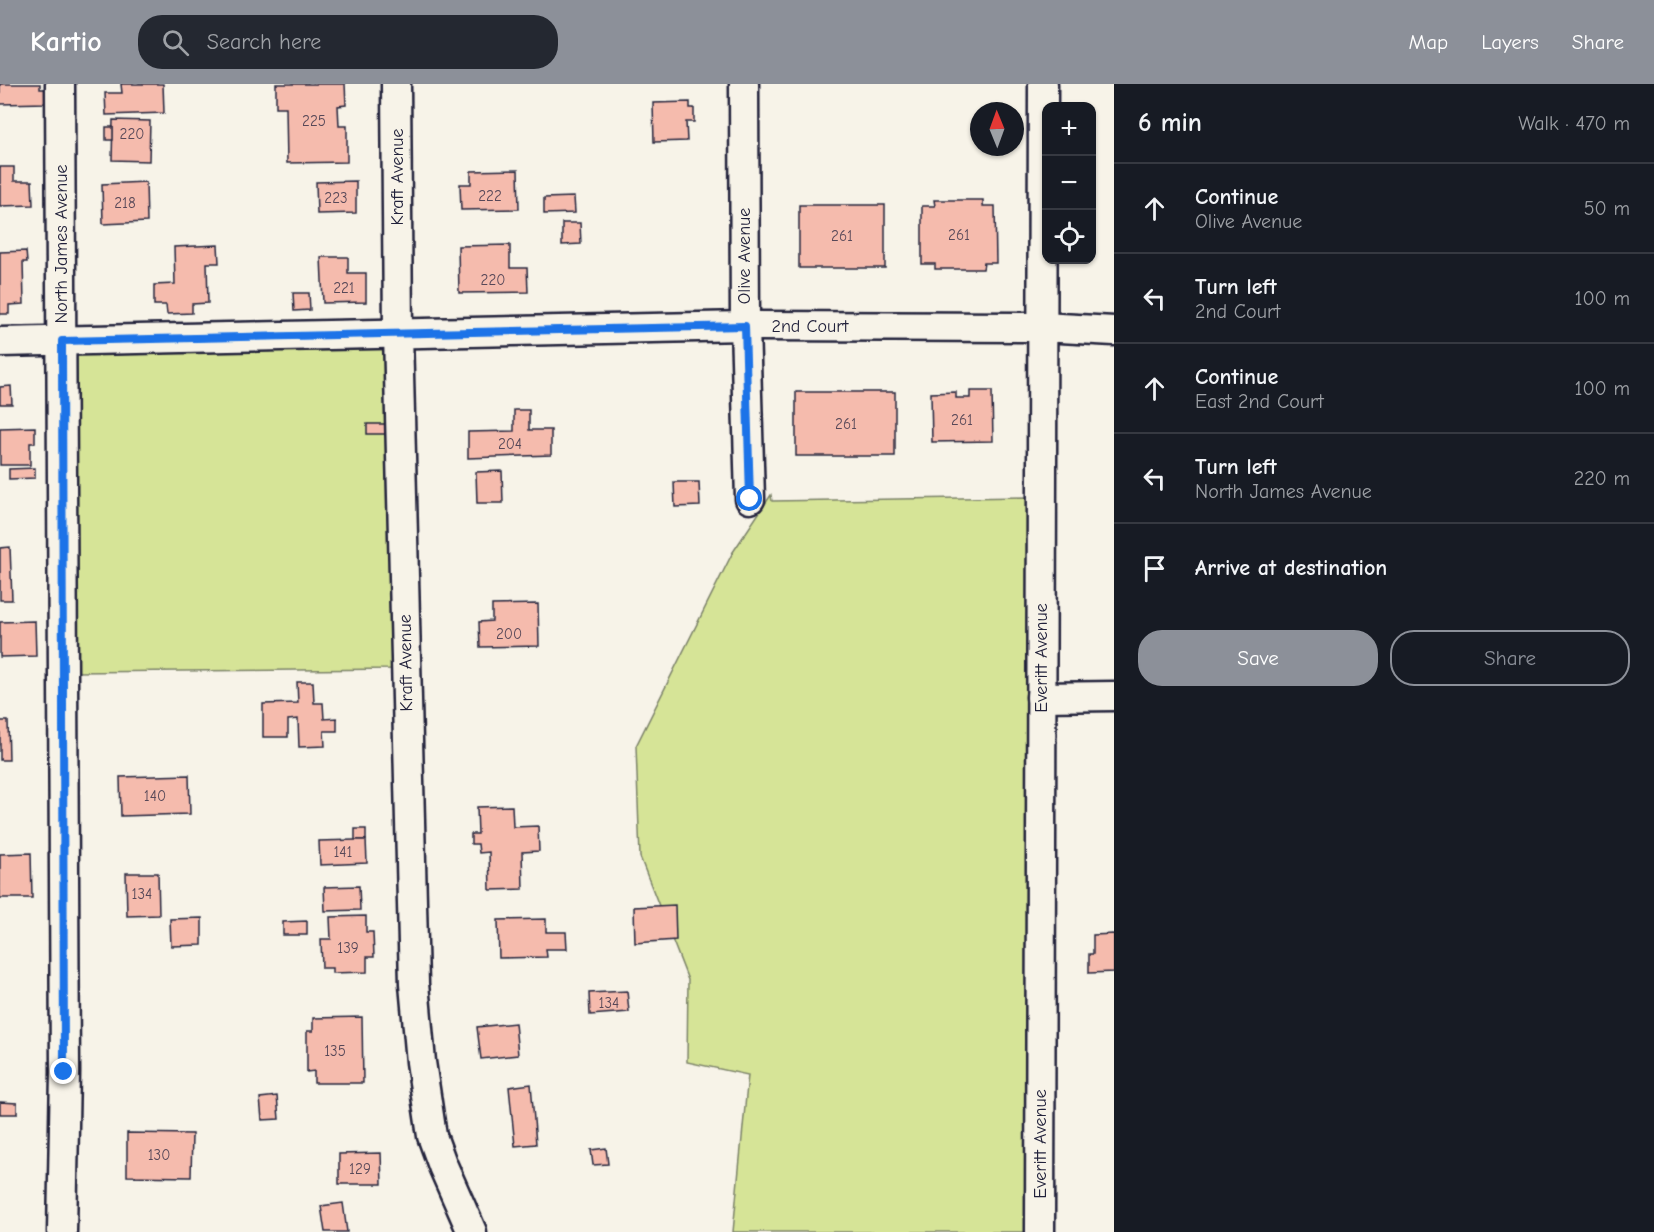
<!DOCTYPE html>
<meta charset="utf-8">
<style>
body{margin:0;font-family:"Comic Neue",sans-serif;background:#242831;color:#f1f3f6}
.controls{position:absolute;right:18px;top:18px;display:grid;overflow:hidden;border-radius:12px;box-shadow:0 2px 4px #0004}
.controls button{width:54px;height:54px;display:grid;place-items:center;padding:0;border:0;border-bottom:2px solid #363941;background:#171b24;color:#f1f3f6;font:30px sans-serif}
.compass{position:absolute;left:970px;top:18px;width:54px;height:54px;border-radius:50%;background:#171b24;box-shadow:0 2px 4px #0004;rotate:359deg}
.stop{position:absolute;width:18px;height:18px;margin:-14px;border:4px solid #1a73e8;border-radius:50%;background:#fff}
.stop.end{background:#1a73e8;border-color:#fff;box-shadow:0 2px 6px #0008}
.list{margin:0;padding:0;list-style:none}
h2{display:flex;justify-content:space-between;align-items:center;height:78px;margin:0;padding:0 24px;font-size:26px}
h2 small{font-size:20px;font-weight:400;color:#9ea1a6}
.list li{display:grid;grid-template-columns:39px 1fr auto;gap:18px;align-items:center;box-sizing:border-box;height:90px;padding:0 24px;border-top:2px solid #363941}
.list b{display:block;font-size:22px;white-space:nowrap}
.list p{margin:0;font-size:20px;white-space:nowrap;color:#9ea1a6}
.list em{font-size:20px;font-style:normal;color:#9ea1a6}
.actions{display:flex;gap:12px;padding:18px 24px}
.actions a{flex:1;padding:14px 0;border:2px solid #8c9099;border-radius:24px;text-align:center;font-size:21px;color:#8c9099}
.actions .main{background:#8c9099;color:#fff}
.icon{flex:none;width:33px;height:33px;fill:none;stroke:currentColor;stroke-width:2;stroke-linecap:round;stroke-linejoin:round}
.map{position:relative;flex:none;width:1114px;height:1148px;overflow:hidden}
header{display:flex;align-items:center;gap:36px;box-sizing:border-box;height:84px;padding:0 30px;background:#8c9099;color:#fff}
header strong{font-size:28px}
nav{display:flex;gap:33px;margin-inline-start:auto;font-size:21px}
.search{width:420px;height:54px;background:#242831;display:flex;align-items:center;gap:15px;box-sizing:border-box;padding:0 21px;border-radius:24px;color:#9ea1a6;font-size:22px}
main{display:flex}
aside{flex:1;background:#171b24}
.map>svg:first-child{display:block}
</style>
<header>
<strong>Kartio</strong>
<div class="search"><svg class="icon" aria-label="search" viewBox="0 0 24 24"><circle cx="10" cy="10" r="6"/><path d="M15 15l6 6"/></svg>Search here</div>
<nav><a>Map</a><a>Layers</a><a>Share</a></nav>
</header>
<main>
<div class="map">
<svg width="1114" height="1148" viewBox="0 0 1114 1148">
<rect width="100%" height="100%" fill="#f7f3e8"/>
<filter id="ink" filterUnits="userSpaceOnUse"><feTurbulence type="fractalNoise" baseFrequency=".0167" numOctaves="2"/><feDisplacementMap in="SourceGraphic" scale="12" xChannelSelector="R" yChannelSelector="G"/><feConvolveMatrix kernelMatrix="1 2 1 2 8 2 1 2 1" color-interpolation-filters="sRGB"/></filter>
<g filter="url(#ink)">
<!-- green -->
<g fill="#d6e497" stroke="#7c8369" stroke-width="1.5">
<polygon points="387,263 395,585 74,588 73,270"/>
<polygon points="771,411 772,417 1030,413 1028,1148 733,1148 748,991 687,978 688,896 640,773 636,662 733,468"/>
</g>
<!-- building -->
<g fill="#f5bbad" stroke="#22223b" stroke-width="1.5">
<polygon points="0,0 40,0 40,5 45,5 46,19 0,20"/>
<polygon points="121,0 163,0 164,29 106,31 105,9 122,9"/>
<polygon points="276,0 345,0 346,21 338,22 339,42 347,42 347,78 287,79 286,23 276,23"/>
<polygon points="690,18 690,24 694,24 694,38 686,38 687,57 654,58 653,19"/>
<polygon points="113,36 150,37 149,77 112,76"/>
<rect x="106" y="43" width="7" height="13"/>
<polygon points="0,83 14,83 14,97 32,97 33,121 0,122"/>
<polygon points="518,86 519,125 461,126 460,100 471,100 471,87"/>
<polygon points="356,97 356,129 317,130 316,98"/>
<polygon points="146,98 147,138 103,140 102,100"/>
<polygon points="574,113 575,129 544,130 544,114"/>
<polygon points="934,116 983,116 983,122 995,122 996,179 984,179 983,185 935,185 935,180 922,180 922,122 935,122"/>
<rect x="799" y="121" width="86" height="63"/>
<polygon points="562,139 580,139 581,160 562,161"/>
<polygon points="218,161 219,179 207,179 208,219 192,220 192,229 167,230 166,221 154,221 154,201 175,200 174,163"/>
<polygon points="510,161 510,184 527,184 528,208 459,209 458,162"/>
<polygon points="26,167 27,178 23,178 24,220 9,221 9,230 0,230 0,168"/>
<polygon points="321,173 348,173 348,189 366,189 366,218 323,219"/>
<polygon points="293,209 309,209 310,226 294,227"/>
<polygon points="11,302 12,320 0,320 0,303"/>
<polygon points="970,307 992,307 993,357 932,358 931,309 956,308 956,314 970,314"/>
<rect x="796" y="308" width="99" height="64"/>
<polygon points="514,326 529,326 529,346 551,346 551,371 468,374 468,348 514,347"/>
<rect x="367" y="340" width="18" height="10"/>
<polygon points="35,343 35,359 30,359 30,381 0,381 0,344"/>
<polygon points="35,384 35,394 9,395 9,385"/>
<polygon points="502,387 503,419 477,419 476,388"/>
<polygon points="674,398 699,398 700,422 675,423"/>
<polygon points="10,463 12,516 0,516 0,464"/>
<polygon points="538,520 539,562 480,563 479,538 492,537 492,521"/>
<polygon points="35,537 36,572 0,573 0,538"/>
<polygon points="297,598 313,598 314,619 323,619 324,635 337,634 337,647 324,647 325,662 299,663 298,635 288,636 288,653 263,653 263,620 298,619"/>
<polygon points="0,637 8,637 9,676 0,676"/>
<polygon points="189,691 190,730 121,732 120,693"/>
<polygon points="512,722 513,743 538,742 539,767 522,768 523,805 490,806 489,768 479,769 478,760 471,760 471,750 478,750 477,723"/>
<rect x="355" y="745" width="11" height="11"/>
<polygon points="355,756 366,756 367,779 320,781 319,757"/>
<polygon points="31,769 32,814 0,814 0,770"/>
<polygon points="126,789 158,789 159,831 127,832"/>
<polygon points="359,802 360,826 325,827 324,803"/>
<polygon points="675,821 676,856 635,859 634,823"/>
<polygon points="366,832 366,848 373,848 374,873 367,873 367,888 332,889 332,884 322,884 321,855 331,855 330,833"/>
<polygon points="202,834 202,861 171,862 170,835"/>
<polygon points="546,835 546,848 566,848 567,865 546,865 547,873 499,874 498,836"/>
<polygon points="307,837 307,851 283,851 283,838"/>
<polygon points="1114,850 1114,888 1089,889 1089,870 1093,870 1093,851"/>
<polygon points="627,907 629,928 590,931 589,909"/>
<polygon points="362,933 363,999 314,999 314,987 307,988 307,947 313,947 313,934"/>
<polygon points="515,939 518,971 481,975 477,943"/>
<polygon points="531,1000 536,1060 515,1062 509,1003"/>
<polygon points="277,1012 279,1035 262,1036 260,1014"/>
<polygon points="0,1018 17,1019 17,1030 0,1030"/>
<polygon points="127,1049 192,1050 191,1093 127,1092"/>
<polygon points="606,1064 608,1080 593,1081 591,1066"/>
<polygon points="381,1069 382,1100 339,1100 339,1070"/>
<polygon points="343,1119 347,1148 325,1148 321,1122"/>
</g>
<g fill="none" stroke-linecap="round" stroke-linejoin="round">
<!-- minor casing -->
<g stroke="#22223b" stroke-width="33">
<g id="minor">
<polyline points="60,0 65,988 62,1148"/>
<polyline points="396,0 398,249 414,900 421,978 432,1052 443,1082 472,1148"/>
<polyline points="744,0 745,242 750,415"/>
<polyline points="0,258 745,242 1042,243 1114,247"/>
<polyline points="1041,613 1114,612"/>
<polyline points="1040,1148 1043,0"/>
</g>
</g>
<!-- minor -->
<use href="#minor" stroke="#f7f3e8" stroke-width="28"/>
</g>
</g>
<g fill="none" stroke-linecap="round" stroke-linejoin="round" filter="url(#ink)">
<!-- route -->
<polyline stroke="#1a73e8" stroke-width="8" points="64,988 62,257 745,242 750,415"/>
</g>
<g text-anchor="middle" dominant-baseline="central" stroke-width="4.5" stroke-linejoin="round" paint-order="stroke">
<!-- number labels -->
<g font-size="15" fill="#574858">
<text x="314" y="37">225</text>
<text x="132" y="50">220</text>
<text x="490" y="112">222</text>
<text x="336" y="114">223</text>
<text x="125" y="119">218</text>
<text x="959" y="151">261</text>
<text x="842" y="152">261</text>
<text x="493" y="196">220</text>
<text x="344" y="204">221</text>
<text x="962" y="336">261</text>
<text x="846" y="340">261</text>
<text x="510" y="360">204</text>
<text x="509" y="550">200</text>
<text x="155" y="712">140</text>
<text x="343" y="768">141</text>
<text x="142" y="810">134</text>
<text x="348" y="864">139</text>
<text x="609" y="919">134</text>
<text x="335" y="967">135</text>
<text x="159" y="1071">130</text>
<text x="360" y="1085">129</text>
</g>
<!-- street labels -->
<g font-size="18" fill="#22223b" stroke="#f7f3e8">
<text transform="translate(397 93) rotate(-90)">Kraft Avenue</text>
<text transform="translate(61 160) rotate(-90)">North James Avenue</text>
<text transform="translate(744 172) rotate(-90)">Olive Avenue</text>
<text x="810" y="242">2nd Court</text>
<text transform="translate(1041 574) rotate(-90)">Everitt Avenue</text>
<text transform="translate(406 579) rotate(-91)">Kraft Avenue</text>
<text transform="translate(1040 1060) rotate(-90)">Everitt Avenue</text>
</g>
</g>
</svg>
<div class="controls">
<button>+</button>
<button>−</button>
<button><svg class="icon" aria-label="locate" viewBox="0 0 24 24"><circle cx="12" cy="12" r="6"/><path d="M12 2v4M12 18v4M2 12h4M18 12h4"/></svg></button>
</div>
<svg class="compass" viewBox="-18 -18 36 36"><path d="M0-13l5 13h-10z" fill="#e53935"/><path d="M0 13l5-13h-10z" fill="#9ea1a6"/></svg>
<div class="stop" style="left:750px;top:415px"></div>
<div class="stop end" style="left:64px;top:988px"></div>
</div>
<aside>
<h2>6 min<small>Walk · 470 m</small></h2>
<ul class="list">
<li><svg class="icon" aria-label="ahead" viewBox="0 0 24 24"><path d="M12 20V5M6 11l6-6 6 6"/></svg><div><b>Continue</b><p>Olive Avenue</p></div><em>50 m</em></li>
<li><svg class="icon" aria-label="left" viewBox="0 0 24 24"><path d="M17 20v-9H6M10 6l-5 5 5 5"/></svg><div><b>Turn left</b><p>2nd Court</p></div><em>100 m</em></li>
<li><svg class="icon" aria-label="ahead" viewBox="0 0 24 24"><path d="M12 20V5M6 11l6-6 6 6"/></svg><div><b>Continue</b><p>East 2nd Court</p></div><em>100 m</em></li>
<li><svg class="icon" aria-label="left" viewBox="0 0 24 24"><path d="M17 20v-9H6M10 6l-5 5 5 5"/></svg><div><b>Turn left</b><p>North James Avenue</p></div><em>220 m</em></li>
<li><svg class="icon" aria-label="arrive" viewBox="0 0 24 24"><path d="M6 21V4h12l-3 4 3 4H6"/></svg><div><b>Arrive at destination</b></div></li>
</ul>
<div class="actions"><a class="main">Save</a><a>Share</a></div>
</aside>
</main>
